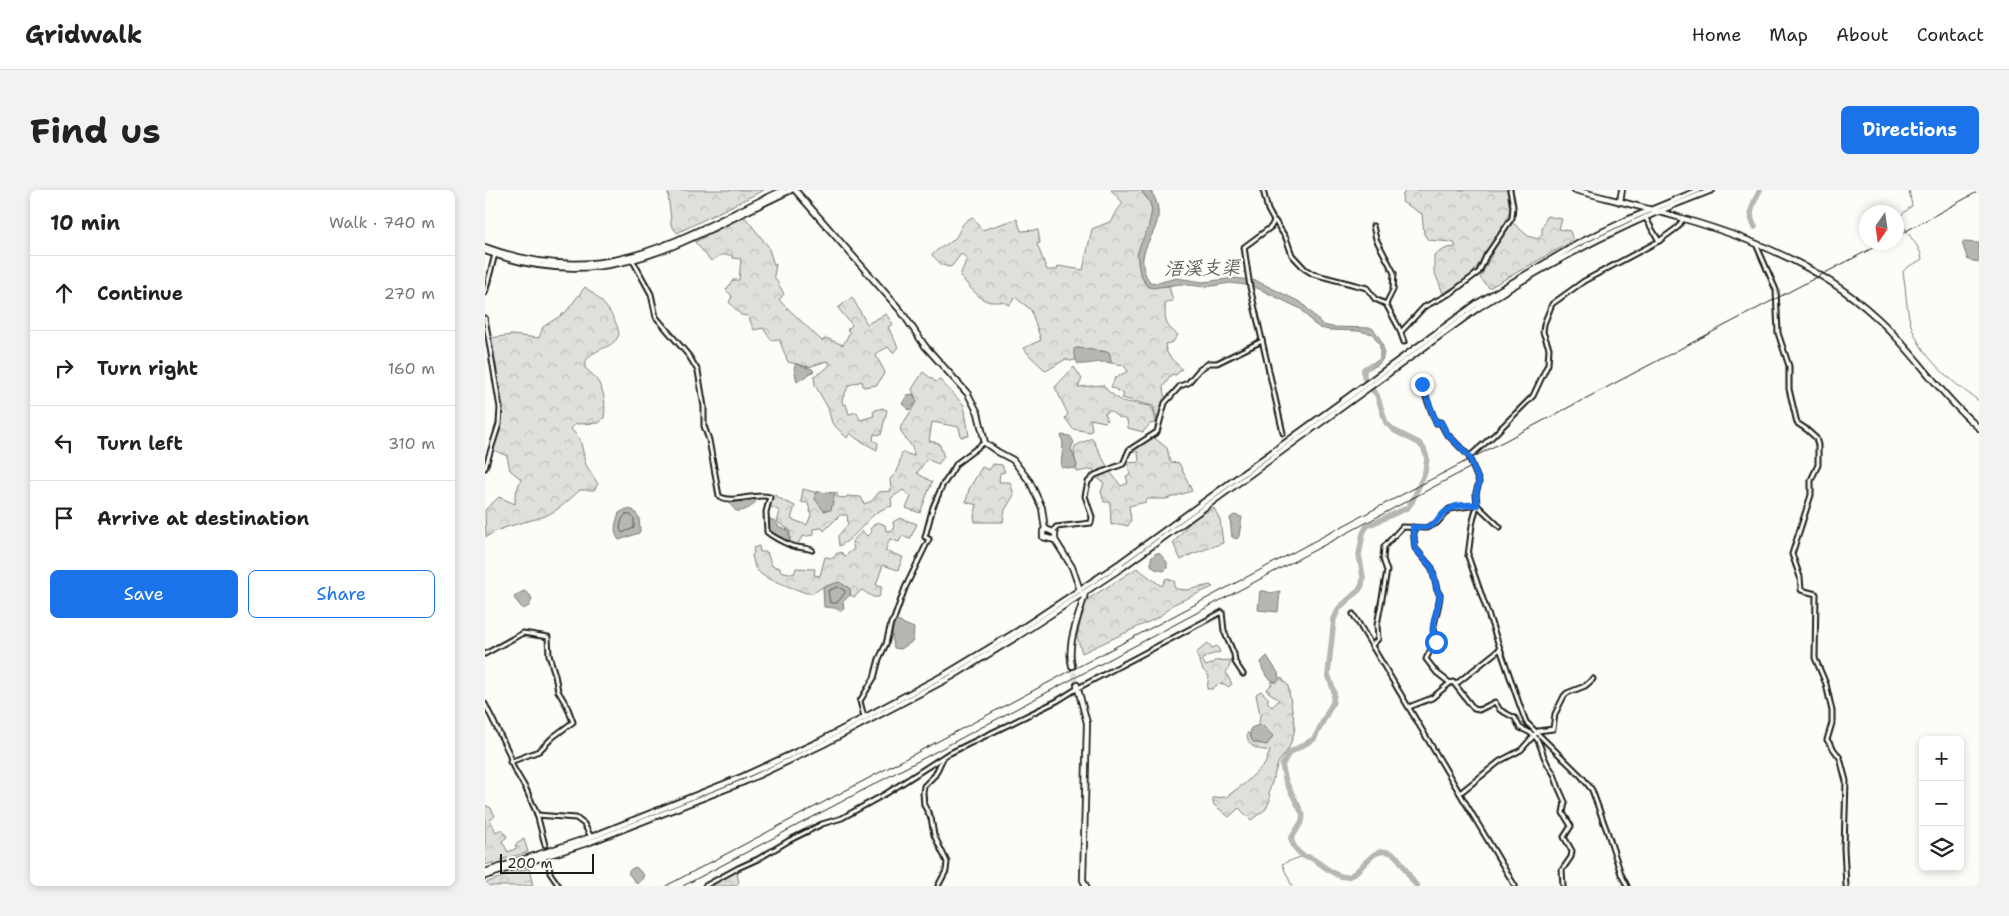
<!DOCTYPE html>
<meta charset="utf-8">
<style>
body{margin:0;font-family:"Shantell Sans","LXGW WenKai TC",sans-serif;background:#f2f2f2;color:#222}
.controls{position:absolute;right:15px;bottom:15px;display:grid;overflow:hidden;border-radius:8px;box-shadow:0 2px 8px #0003}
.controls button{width:45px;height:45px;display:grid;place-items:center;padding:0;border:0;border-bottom:1px solid #e0e0e0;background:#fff;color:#222;font:25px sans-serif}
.compass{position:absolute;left:1374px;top:15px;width:45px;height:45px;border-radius:50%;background:#fff;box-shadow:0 2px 8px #0003;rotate:193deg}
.scale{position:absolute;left:15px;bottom:12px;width:94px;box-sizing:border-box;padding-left:5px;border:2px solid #1c1c1c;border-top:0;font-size:14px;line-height:18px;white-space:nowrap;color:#1c1c1c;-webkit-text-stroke:4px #fdfcf7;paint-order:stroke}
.stop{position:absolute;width:15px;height:15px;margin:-11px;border:4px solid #1a73e8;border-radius:50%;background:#fff}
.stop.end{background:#1a73e8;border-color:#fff;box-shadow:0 1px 5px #0008}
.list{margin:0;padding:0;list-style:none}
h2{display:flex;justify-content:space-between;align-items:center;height:65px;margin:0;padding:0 20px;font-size:21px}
h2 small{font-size:16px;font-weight:400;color:#767676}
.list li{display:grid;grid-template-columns:32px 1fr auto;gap:15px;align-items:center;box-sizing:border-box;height:75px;padding:0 20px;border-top:1px solid #e0e0e0}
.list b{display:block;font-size:19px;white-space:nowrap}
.list em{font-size:16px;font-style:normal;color:#767676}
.actions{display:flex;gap:10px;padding:15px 20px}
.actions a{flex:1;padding:11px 0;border:1px solid #1a73e8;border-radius:8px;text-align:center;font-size:18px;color:#1a73e8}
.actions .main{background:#1a73e8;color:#fff}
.icon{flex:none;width:28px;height:28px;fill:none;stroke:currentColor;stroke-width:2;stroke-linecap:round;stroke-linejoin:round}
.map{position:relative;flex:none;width:1494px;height:696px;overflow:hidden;border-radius:8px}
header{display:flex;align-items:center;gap:30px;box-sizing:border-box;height:70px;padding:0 25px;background:#fff;border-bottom:1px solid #e0e0e0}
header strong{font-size:24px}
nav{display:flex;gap:28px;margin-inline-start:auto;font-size:18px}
.intro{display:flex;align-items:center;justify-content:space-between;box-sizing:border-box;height:120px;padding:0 30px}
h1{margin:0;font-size:35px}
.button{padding:12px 22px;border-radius:8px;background:#1a73e8;color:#fff;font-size:18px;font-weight:700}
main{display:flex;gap:30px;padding:0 30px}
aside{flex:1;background:#fff;border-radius:8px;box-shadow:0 2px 8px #0003}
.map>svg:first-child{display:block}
</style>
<header>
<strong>Gridwalk</strong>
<nav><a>Home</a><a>Map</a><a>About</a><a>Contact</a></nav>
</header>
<div class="intro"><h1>Find us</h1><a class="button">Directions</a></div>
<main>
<aside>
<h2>10 min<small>Walk · 740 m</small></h2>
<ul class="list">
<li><svg class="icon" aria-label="ahead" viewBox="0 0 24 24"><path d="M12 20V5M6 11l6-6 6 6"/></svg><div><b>Continue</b></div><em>270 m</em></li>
<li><svg class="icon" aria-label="right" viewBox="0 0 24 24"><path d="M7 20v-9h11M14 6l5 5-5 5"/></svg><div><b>Turn right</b></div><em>160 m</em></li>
<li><svg class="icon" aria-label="left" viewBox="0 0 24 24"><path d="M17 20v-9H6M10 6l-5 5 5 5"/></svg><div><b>Turn left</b></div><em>310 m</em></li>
<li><svg class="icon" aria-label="arrive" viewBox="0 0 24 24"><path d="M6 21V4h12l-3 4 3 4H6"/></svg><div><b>Arrive at destination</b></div></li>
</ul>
<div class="actions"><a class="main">Save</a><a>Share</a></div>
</aside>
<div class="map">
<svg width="1494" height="696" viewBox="0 0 1494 696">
<defs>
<pattern id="forest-crowns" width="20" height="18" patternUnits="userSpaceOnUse" patternTransform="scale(1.25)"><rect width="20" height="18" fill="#e0dfdb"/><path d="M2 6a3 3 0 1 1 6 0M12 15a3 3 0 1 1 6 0" fill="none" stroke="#c0bfbb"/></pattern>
</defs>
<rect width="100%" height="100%" fill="#fdfcf7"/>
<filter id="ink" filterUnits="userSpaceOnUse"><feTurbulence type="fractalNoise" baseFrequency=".02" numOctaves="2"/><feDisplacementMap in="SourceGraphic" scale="10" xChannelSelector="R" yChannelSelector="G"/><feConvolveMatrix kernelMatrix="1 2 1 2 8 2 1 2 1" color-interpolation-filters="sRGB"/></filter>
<g filter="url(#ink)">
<!-- forest -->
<g fill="url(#forest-crowns)" stroke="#7e7e7c">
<path d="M183 0H279L192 43 186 35C186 23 183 13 183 0Z"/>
<path d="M626 0H656C660 6 667 13 667 20 667 45 646 58 656 84 658 89 659 94 663 97L684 96 688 111 680 112C681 129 677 133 693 145L688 152 680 154C681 166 689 171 697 179L691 185 687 184 678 197 679 205 685 208 679 213 673 233 668 216 637 208 639 204 626 197 630 188 643 181 638 175 626 173 624 162 592 158 589 162 591 170 585 171 581 169 561 181 544 165 539 158 556 150 546 120 530 107 525 115C514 109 511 114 502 111 494 109 480 92 475 86L482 68 476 64 467 76 464 77 457 75 447 65C453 58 460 56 467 51 477 43 473 33 488 27L497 40 532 29 536 41 553 40 555 53 552 54 562 80H572L573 76 598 80 607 39 627 31 632 21 638 13Z"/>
<polygon points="922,0 1022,0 1025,20 1020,34 984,89 958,103 949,81 949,65 962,58 971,57 969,53 966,52 943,50 939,44 937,24 917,12 918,4"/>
<polygon points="259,26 283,56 289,75 291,74 289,86 299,104 294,110 337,151 341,148 358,155 365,142 362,140 367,135 353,118 367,107 382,134 401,124 408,134 403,137 413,157 408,163 403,157 390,164 400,182 392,195 378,197 377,191 364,195 357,210 358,215 361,214 364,224 372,222 375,230 389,226 388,221 397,218 402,220 396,245 389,244 388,250 393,253 392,260 372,249 365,243 362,248 347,233 343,218 330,195 329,186 341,179 345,174 342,171 324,177 303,172 294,149 286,150 278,138 269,140 263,126 256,125 244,112 247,106 241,100 248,90 254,90 256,69 248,68 247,65 236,65 226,71 210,52"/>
<polygon points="1062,26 1077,29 1074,39 1085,41 1088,51 1004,98 995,88 1011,56 1027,32 1043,46 1053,49 1057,44 1057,38"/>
<path d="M100 97C116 109 131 125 134 144 129 162 99 157 100 178 117 191 122 207 119 228L114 233 90 234 86 239 95 249 101 275 113 294 109 300H95C84 310 74 320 60 326 41 333 18 335 1 347L0 320 14 307 30 314V305L36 289 25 280 22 266 6 259 16 226 17 217 5 148 27 145 54 148 58 137 81 122Z"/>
<polygon points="589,177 597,189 593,197 618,195 623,201 636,211 665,216 668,219 671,233 665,234 658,242 643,238 642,230 633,227 625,221 620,223 622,230 620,232 605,229 607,239 605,242 588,239 580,228 583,224 570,197"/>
<path d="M438 182 451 192 454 189 479 215 484 246 476 247 474 237 447 232 444 251 454 253 459 267 453 274 442 269 432 283 447 292 435 323 421 318 426 307 418 300 406 308 407 316C381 322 378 344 354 356L353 346 363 334 362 325H355L339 341 337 338 328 339V345L317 347 312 355 305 353V340L292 332 295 321 284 316 288 304 301 312 310 316 306 329 322 335 326 325 323 313 316 312 318 299 329 302 352 303V307L361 308 362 306 376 307 379 314 387 311 394 302 406 301 405 289 412 282 417 262 429 266C429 253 417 249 415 238L432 212 427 199Z"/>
<path d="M666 245 682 258 685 272 694 273 707 301 681 309H661V312L644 316 646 330 643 336 634 334 626 335 625 312H619L616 302 619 293 611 287 608 279 592 282C592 273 587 263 590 256L607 248 624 280 636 296 643 293 641 286 645 285 643 273 654 272 653 262 644 261Z"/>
<polygon points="508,274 517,275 520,282 515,283 514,292 525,292 529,305 520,320 518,332 490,332 489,326 492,315 481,312 484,299 497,277 504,280"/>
<polygon points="729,318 735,330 738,353 707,364 696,370 688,353 708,329"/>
<polygon points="415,328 432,334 425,349 417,346 414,352 405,349 400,361 418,367 413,380 398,375 391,395 397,397 394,407 388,407 377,400 369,407 365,405 365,399 363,397 339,396 328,403 321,403 284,389 277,385 270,378 267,365 269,363 268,358 274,356 275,362 282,362 287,376 295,378 295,381 309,384 311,378 330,379 329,385 335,386 340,367 349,368 351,364 356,362 360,366 369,359 367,352 377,341 382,346 387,342 385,339 392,332 400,335 401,341 409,340 408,332"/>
<polygon points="652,378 675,395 678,395 681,388 690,392 689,397 692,399 702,400 725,395 728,397 689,414 674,427 597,463 592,447 600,411"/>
<path d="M723 453 727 458 732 456 735 462 722 466 717 470 721 476 729 473V471L745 470V475L741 483 747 494 743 497C738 491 732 494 727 499H722L724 486 718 480 711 463Z"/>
<path d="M796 487 803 496 810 536 809 543 804 558 793 573 784 602 785 610 781 619 766 630 754 618 744 627 728 614V608L741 607 759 594 780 574 785 561C774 559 762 559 762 543H764L768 552 775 554 788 546 774 534 775 525 771 504 776 501 784 509 782 511 787 517 794 510 781 500 787 494 786 492H793Z"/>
<polygon points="0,615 6,618 10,626 5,630 11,642 17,639 22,647 17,651 23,662 32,658 30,655 39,649 43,662 0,675"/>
<polygon points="44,678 48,696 0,696 0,693"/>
<polygon points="255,679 256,680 252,684 254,692 251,696 221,696 235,691"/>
</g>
<!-- water -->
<g fill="#b7b6b2" stroke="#797876">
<path d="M656 0H665C693 39 639 56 665 92L672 93 692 88 718 92 750 88 772 91 817 113 838 135 847 137 887 138C903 155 905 178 878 179 882 173 891 174 895 168V156L888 144 873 141 844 140 835 138 829 134 816 119 768 96 745 93 721 97 695 94 667 98 662 96 655 83 652 65 655 55 663 39 667 20 665 13Z"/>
<polygon points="1479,52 1494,53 1494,72 1483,70 1477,53"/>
<path d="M592 158 623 162 625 164 626 173C614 170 605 175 593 174L589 165V159Z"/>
<polygon points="311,174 327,179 329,181 312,192 309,178"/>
<polygon points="428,204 432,212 424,220 417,214 422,205"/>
<polygon points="576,245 585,246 589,252 586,259 592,275 590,279 576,277 578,254"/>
<polygon points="333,302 350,303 346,320 339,321 330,309 330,303"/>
<path d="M274 307C268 316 262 322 251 321L244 313 245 309Z"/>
<path d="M141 319 148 320 154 327 155 341 154 343 134 350C127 341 131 332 134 323Z"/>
<polygon points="749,325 757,327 754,346 752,349 747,347 745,328"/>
<path d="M283 328 290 331 294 337 303 340 305 349C296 352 290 347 283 343Z"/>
<polygon points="671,363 675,364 682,372 682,378 679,381 670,379 666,375 666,368"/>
<path d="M354 392 364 398C368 406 362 407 358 412L359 419 356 421 350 418 339 417 338 397Z"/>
<polygon points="39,401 45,405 47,409 44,416 38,419 29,408 31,405"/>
<polygon points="775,401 780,401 786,403 795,401 793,422 773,420"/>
<path d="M410 430 429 438 428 451 416 459 409 458C408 449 404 438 410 430Z"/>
<path d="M782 466 793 483 794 488 791 492C783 490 776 480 776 472Z"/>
<polygon points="776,534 788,546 782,555 768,552 765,546 766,538"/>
<polygon points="151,677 159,685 156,691 152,694 143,683 146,679"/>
</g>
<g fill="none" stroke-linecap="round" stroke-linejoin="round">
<!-- shore -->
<g stroke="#5a5a58" stroke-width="1">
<path d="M141 324 146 325 149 329V338L137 343C133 339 137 327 141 324Z"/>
<polygon points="353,397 359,400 360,403 352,413 345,413 343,401"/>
</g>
<!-- stream -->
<g stroke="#797876" stroke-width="1">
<path d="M1424 0 1427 16 1416 25C1416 42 1435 52 1437 69 1431 74 1422 75 1418 82 1421 98 1421 117 1425 132 1435 167 1466 191 1494 211"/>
<polyline points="807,696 797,674 818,666"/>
</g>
<!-- river -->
<g stroke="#b7b6b2" stroke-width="5.5">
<path d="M1270 37C1262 24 1268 13 1275 0"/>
<path d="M885 176 879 179V187L883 195 892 205 901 233 910 241 934 253 939 259 942 268 940 282 927 312 922 318 882 336 878 343 874 365 878 387 877 395 874 400 854 418 849 429 843 484 849 502 848 512 829 549 804 563 797 575 801 592 818 625 817 631 806 649C808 655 812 662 817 665 821 668 820 666 824 667 836 672 852 691 865 686 879 680 887 655 906 663 917 667 923 688 932 696"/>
</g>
<!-- secondary-tunnel -->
<polyline stroke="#dbdad6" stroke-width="4.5" stroke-dasharray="4.5 2" stroke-linecap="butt" points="587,476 592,495"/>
<!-- street casing -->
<g stroke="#1c1c1c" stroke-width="7">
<g id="street">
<polyline points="778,0 783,20 789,31 786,37 759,57 765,97 798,243"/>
<polyline points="1160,27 1174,51"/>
<polyline points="790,31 801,48 807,65 820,79 828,84 882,98 890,109 901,114"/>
<polyline points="888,36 891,49 909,83 908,100 901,114 914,138 919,152"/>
<polyline points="1271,54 1291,100 1293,143 1304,176 1304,199 1312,233 1321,239 1331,248 1333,255 1333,275 1326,290 1326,305 1307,364 1315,387 1316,400 1331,404 1330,468 1341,494 1347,521 1347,533 1342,550 1355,568 1361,591 1359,658 1361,696"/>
<path d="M148 71 166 104 171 127 204 166 213 181 219 217V236L224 250 234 306C248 315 269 302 285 307L281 322 282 342C289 348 298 352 307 356 313 358 320 357 327 360"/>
<polyline points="0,103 10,64"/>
<polyline points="0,128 15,218 14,234 0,278"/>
<polyline points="916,142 939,117 966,103 994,82 1001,66 1027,28 1028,16 1025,0"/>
<polyline points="935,192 951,233 955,232 961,243 984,266"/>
<path d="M928 337 930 358 947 378 952 400 955 405C954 423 944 438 951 455L945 461 941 469 952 483 965 493"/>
<polyline points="568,342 571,337 606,333 607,327 600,306 603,292 610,285 638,274 644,260 672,242 680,213 695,196 703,193 714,180 724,173 732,173 777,151"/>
<polyline points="868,424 1030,696"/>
<polyline points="887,455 893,449 892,435 902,381 898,369 899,357 917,337 941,338 952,333 964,319 992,315 1015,337"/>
<polyline points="0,464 38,443 63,447 64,465 70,485 73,501 82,516 88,532 68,547 54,561 25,572"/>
<polyline points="971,494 1015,459"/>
<polyline points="0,514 24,563 28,577 41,599 52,624 60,655"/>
<path d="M924 517 947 508 965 493 968 492 989 519 994 520 1010 512 1015 520 1030 528 1035 538C1059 547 1052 555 1062 573 1064 578 1069 582 1070 587 1073 597 1075 602 1080 612L1078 623 1086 636 1079 647 1087 661 1086 667 1077 680 1078 696"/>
<polyline points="379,527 375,511 389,488 394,469 401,454 406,433 409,429 420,398 444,349 440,347 448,317 458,294 460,292 472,273 500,252"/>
<polyline points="975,603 1015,571 1036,560 1053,541 1068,539 1070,524 1079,506 1082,503 1100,496 1108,489"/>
<polyline points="52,625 91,628 99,634 106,647"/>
<polyline points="64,673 65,683 74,696"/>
<polyline points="220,696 253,678 273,669 305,650 337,634 357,628 402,603 461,565 572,511 593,498 737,422 739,441 749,464 750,472 758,484"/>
<polyline points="453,696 461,681 462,672 449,645 446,628 439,615 438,603 439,596 450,585 458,568"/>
<polyline points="1142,696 1136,684 1123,644 1107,600 1097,587 1041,532 1035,516 983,366 987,335 992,315 991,303 994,292 984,267 1008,246 1048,206 1063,174 1064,158 1058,142 1059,134 1067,114 1099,91 1174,51 1193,37 1198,29"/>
</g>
</g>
<!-- secondary casing -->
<g stroke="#1c1c1c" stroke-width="8">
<g id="secondary">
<polyline points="310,0 416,121 440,156 483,204 493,223 500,253 513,262 528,270 545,292 557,318 560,340"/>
<path d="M1090 0C1196 28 1308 50 1391 127 1429 161 1455 205 1494 238"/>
<polyline points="1135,12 1137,0"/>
<path d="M0 57C122 102 191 49 298 0"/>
<path d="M0 61C124 107 198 50 306 0"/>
<polygon points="561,339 570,343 570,350 558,347 558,341"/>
<polyline points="570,350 587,377 595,400"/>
<path d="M587 476C581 452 595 425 600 403"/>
<polyline points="592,495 602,533 598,690 601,696"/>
</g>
</g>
<!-- primary casing -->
<g stroke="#1c1c1c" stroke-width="8">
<g id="primary">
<polyline points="0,682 106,647 259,586 335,551 463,483 531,442 635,373 991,114 1096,52 1144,29 1214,0"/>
<path d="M0 686 105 652 261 591 337 555 466 487 533 446 638 377 993 118C1067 70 1144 31 1227 0"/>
</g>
</g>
<!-- street -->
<use href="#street" stroke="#fdfcf7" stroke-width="3"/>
<!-- secondary -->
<use href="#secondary" stroke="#fdfcf7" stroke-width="4.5"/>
<!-- primary -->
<use href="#primary" stroke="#fdfcf7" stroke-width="4.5"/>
<!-- rail -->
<g stroke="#1c1c1c" stroke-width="1">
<polyline points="1412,46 1494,1"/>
<polyline points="181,696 884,322 1399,52"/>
<polyline points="198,696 988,276"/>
</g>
</g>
</g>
<g fill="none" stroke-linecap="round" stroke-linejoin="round" filter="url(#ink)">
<!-- route -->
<path stroke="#1a73e8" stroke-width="6" d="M937 194 951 233 956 232 961 243 984 266 994 292 991 303 992 315C984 315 972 314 965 319 947 328 956 340 928 337L930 358 947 378 952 400 955 405C954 418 942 441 951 452"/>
</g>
<g text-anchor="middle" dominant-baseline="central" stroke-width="4.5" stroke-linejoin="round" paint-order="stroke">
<!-- water labels -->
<g font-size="19" font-style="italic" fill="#5a5a58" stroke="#fdfcf7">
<text transform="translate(717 78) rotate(-1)">浯溪支渠</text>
</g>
</g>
</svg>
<div class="controls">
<button>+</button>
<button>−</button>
<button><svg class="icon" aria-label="layers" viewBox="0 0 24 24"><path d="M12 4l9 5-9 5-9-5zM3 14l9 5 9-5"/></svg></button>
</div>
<svg class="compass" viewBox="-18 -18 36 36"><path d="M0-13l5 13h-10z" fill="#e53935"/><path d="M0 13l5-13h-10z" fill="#767676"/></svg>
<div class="scale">200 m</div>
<div class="stop" style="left:951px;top:452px"></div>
<div class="stop end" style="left:937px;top:194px"></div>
</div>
</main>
